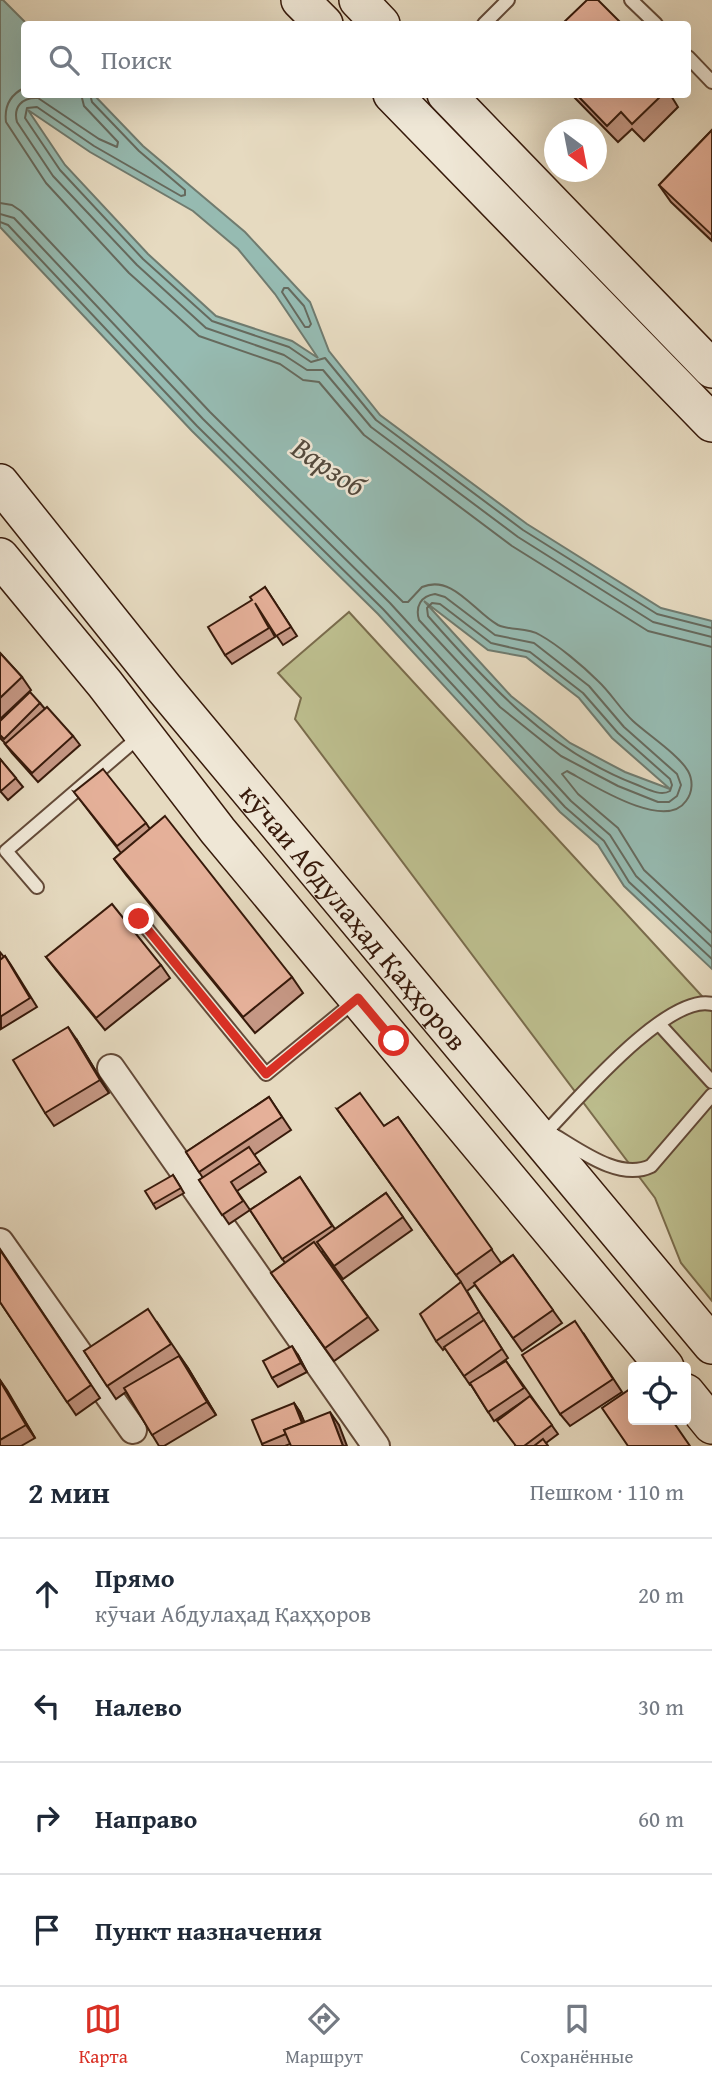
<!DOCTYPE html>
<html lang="ru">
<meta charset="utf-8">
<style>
body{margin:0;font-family:"Gentium Book Plus",serif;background:#f2f2f3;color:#1f2937}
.controls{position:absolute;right:21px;bottom:21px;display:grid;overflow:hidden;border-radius:7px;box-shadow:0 7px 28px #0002}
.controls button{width:63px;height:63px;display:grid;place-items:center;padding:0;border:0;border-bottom:2px solid #e0e1e3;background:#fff;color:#1f2937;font:35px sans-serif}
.compass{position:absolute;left:544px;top:119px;width:63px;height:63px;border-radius:50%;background:#fff;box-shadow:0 7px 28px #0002;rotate:148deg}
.stop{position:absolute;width:21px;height:21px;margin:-16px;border:5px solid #d93025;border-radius:50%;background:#fff}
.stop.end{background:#d93025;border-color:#fff;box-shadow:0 2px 7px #0008}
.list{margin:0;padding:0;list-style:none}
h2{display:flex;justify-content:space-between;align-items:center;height:91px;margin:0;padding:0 28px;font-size:30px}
h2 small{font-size:23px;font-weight:400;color:#747a83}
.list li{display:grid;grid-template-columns:46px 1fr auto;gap:21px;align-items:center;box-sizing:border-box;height:112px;padding:0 28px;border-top:2px solid #e0e1e3}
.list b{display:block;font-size:26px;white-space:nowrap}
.list p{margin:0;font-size:23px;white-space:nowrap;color:#747a83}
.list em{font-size:23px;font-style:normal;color:#747a83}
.icon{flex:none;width:38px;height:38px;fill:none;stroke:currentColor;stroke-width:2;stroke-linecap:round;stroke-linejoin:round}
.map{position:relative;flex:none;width:712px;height:1446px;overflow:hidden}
.search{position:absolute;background:#fff;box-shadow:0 7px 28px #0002;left:21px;right:21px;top:21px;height:77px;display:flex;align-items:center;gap:18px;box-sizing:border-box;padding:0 24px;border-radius:7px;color:#747a83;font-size:26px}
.sheet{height:539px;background:#fff}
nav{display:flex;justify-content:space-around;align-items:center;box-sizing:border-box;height:98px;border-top:2px solid #e0e1e3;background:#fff;font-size:19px;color:#747a83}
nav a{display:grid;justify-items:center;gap:4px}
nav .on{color:#d93025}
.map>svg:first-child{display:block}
</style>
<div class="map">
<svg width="712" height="1446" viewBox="0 0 712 1446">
<rect width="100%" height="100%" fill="#e6dac0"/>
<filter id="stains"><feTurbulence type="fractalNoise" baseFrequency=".00286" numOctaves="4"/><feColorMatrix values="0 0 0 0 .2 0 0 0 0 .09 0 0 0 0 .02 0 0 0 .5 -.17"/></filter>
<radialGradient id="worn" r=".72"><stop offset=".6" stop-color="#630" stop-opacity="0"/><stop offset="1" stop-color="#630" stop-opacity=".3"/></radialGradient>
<!-- green -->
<polygon fill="#bcbd8d" stroke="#7a6c4c" stroke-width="2" points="349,612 712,1007 712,1301 681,1263 655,1198 295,719 301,698 278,673"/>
<!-- water -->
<path fill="#96bbb2" stroke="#707b6f" stroke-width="2" fill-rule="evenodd" d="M0 0H3L27 24H24V94L94 95 143 146 245 232 310 302 329 351 380 415 527 524 661 608 712 621V969L624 886 598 845 560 812 378 614 192 431 0 227ZM28 110 90 152 193 211 238 249 275 294 318 358 292 341 216 316 148 254 65 165ZM424 601 488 650 526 657 579 698 612 738 670 789 625 772 570 743 511 696Z"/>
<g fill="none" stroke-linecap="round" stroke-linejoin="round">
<!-- shore -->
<g stroke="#666a5e" stroke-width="2">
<path d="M24 88C10 95 4 106 6 122L46 183 129 273 199 336 280 364 303 380 319 382 364 435 512 546 648 631 712 647"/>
<path d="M81 94 84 106 118 142 117 147 99 139 38 98C22 97 13 107 17 122L53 176 137 265 206 328 284 355 307 370H323L371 427 518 537 653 622 712 637"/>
<polyline points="90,94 92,102 139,151 185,190 185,195 181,196 94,146 37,107 27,108 25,118 60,170 143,259 212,321 289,347 311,362 325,358 376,420 523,530 657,614 712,628"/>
<path d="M0 203 12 205 21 211 210 412 403 602H408L422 587C453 574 474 612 498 625 511 631 527 627 540 635 558 645 583 666 598 681 611 693 620 709 633 721 647 734 679 755 688 771 693 780 693 792 686 801 665 832 591 784 567 771L562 774 578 794 618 828 644 870 712 933"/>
<polyline points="0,214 14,218 203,419 390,603 571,801 610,835 636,876 712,947"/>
<polyline points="0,222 8,225 197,426 383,609 565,807 604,841 629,882 712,959"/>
<polygon points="284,288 288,288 304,306 311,324 309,327 305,327 282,292"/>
<path d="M435 594 445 597 495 635 534 643 589 686 624 727 677 774 681 785 677 796 669 802H658L618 786 561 756 500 707 419 620C415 606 421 596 435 594Z"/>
<path d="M432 603 440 604 491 643 530 652 583 693 618 733 670 779 672 785 670 791C660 797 646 788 635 784 549 751 487 683 428 616L427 608Z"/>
</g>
<!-- lane casing -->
<g stroke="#634a38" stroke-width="16">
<g id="lane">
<polyline points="631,0 656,24"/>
<polyline points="484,24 508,0"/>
<polyline points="688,57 712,82"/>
<polyline points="37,887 6,851 140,736"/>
<polyline points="139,919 266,1074 355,1001"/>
<path d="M712 1004C668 993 577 1100 547 1131 576 1147 618 1182 651 1166L712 1095"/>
<polyline points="659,1024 712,1082"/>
</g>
</g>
<!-- street casing -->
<g stroke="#634a38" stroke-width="30">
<g id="street">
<polyline points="111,1068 376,1446"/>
<polyline points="0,1242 133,1430"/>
</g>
</g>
<!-- secondary casing -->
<g stroke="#371a0b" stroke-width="40">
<g id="secondary">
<polyline points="300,0 324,24"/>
<polyline points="358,0 381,24"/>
<polyline points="392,94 712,423"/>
<polyline points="446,94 712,369"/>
<path id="s1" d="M0 483 164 688 712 1345"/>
<polyline points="0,557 105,684 218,831 665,1367"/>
<polyline points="686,1393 712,1425"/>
</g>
</g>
<!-- lane -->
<use href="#lane" stroke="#efe7d6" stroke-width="12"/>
<!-- street -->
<use href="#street" stroke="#efe7d6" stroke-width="26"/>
<!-- secondary -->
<use href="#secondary" stroke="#efe7d6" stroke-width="37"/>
</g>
<!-- wall -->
<g fill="#c59784" stroke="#371a0b" stroke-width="2">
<polygon points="571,94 670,94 678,107 644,141 632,129 618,142"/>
<polygon points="712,130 712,241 671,202 659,185"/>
<polygon points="265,587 297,636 283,645 264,617 275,637 232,664 225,655 252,600"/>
<polygon points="0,653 22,677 31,690 0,719"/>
<polygon points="40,703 45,709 73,736 80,745 38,782 12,753 5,744 6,744 0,738 0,721"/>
<polygon points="0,759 23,787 8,800 0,791"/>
<polygon points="74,792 146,823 150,829 292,977 303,993 255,1033 126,875 114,859 121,853"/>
<polygon points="0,952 4,957 5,956 11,965 37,1007 1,1029"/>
<polygon points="46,957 161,965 170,978 105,1030 56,970"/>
<polygon points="77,1040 109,1093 54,1126 45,1113"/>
<polygon points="269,1097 291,1130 254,1155 266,1172 237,1191 250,1210 229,1224 199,1180 203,1178 186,1152"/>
<polygon points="337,1109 384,1126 398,1117 501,1263 513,1255 562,1323 522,1351 475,1285 467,1291 485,1322 508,1358 488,1372 506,1361 558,1434 546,1443 548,1446 515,1446 525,1400 494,1421 471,1385 470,1385 445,1348 443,1350 436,1341 461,1282"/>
<polygon points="173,1175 184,1193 156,1209 153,1204"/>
<polygon points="300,1177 335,1229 386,1193 412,1230 343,1279 323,1251 321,1252 378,1330 334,1361 271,1273 285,1263 250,1210"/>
<polygon points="0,1249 100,1398 76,1415 0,1302"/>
<polygon points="157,1322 188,1368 216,1415 164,1446 159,1446 126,1392 116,1399 84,1351"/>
<polygon points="584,1334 622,1392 570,1426 560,1414"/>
<polygon points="298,1355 307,1372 278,1387 272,1378"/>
<polygon points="0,1380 35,1438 21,1446 0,1446"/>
<polygon points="294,1403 300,1412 304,1422 339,1425 285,1446 263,1446 262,1444"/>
</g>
<!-- shaded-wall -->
<g fill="#a07b6b" stroke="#371a0b" stroke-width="2">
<polygon points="68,1027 77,1040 109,1093 100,1080"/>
<polygon points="292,1346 298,1355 307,1372 301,1363"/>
<polygon points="179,1356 188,1368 216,1415 207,1402"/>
<polygon points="0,1380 7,1390 35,1438 26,1425"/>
<polygon points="294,1403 300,1412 310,1435 304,1427"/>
<polygon points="330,1412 339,1425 347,1446 343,1446"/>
</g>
<!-- building -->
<g fill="#e5b099" stroke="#371a0b" stroke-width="2">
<polygon points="587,0 598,0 622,24 562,24"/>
<polygon points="576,94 663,94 632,124 621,112 607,126"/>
<polygon points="712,130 712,235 659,185"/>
<polygon points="265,587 291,627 276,636 255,603 269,628 225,655 208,627 252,600 250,597"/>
<polygon points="0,653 22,677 0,698"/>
<polygon points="30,692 40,703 4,739 0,735 0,721"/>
<polygon points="47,707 73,736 32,773 5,744"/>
<polygon points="0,759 16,778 1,791 0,789"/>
<polygon points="103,769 146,823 117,846 74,792"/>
<polygon points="165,816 292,977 243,1017 114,859"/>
<polygon points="112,904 161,965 96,1018 46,957"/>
<polygon points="5,956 30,998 0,1017 0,960"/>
<polygon points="68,1027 100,1080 45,1113 13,1060"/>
<polygon points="360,1093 384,1126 398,1117 492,1249 456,1275 337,1109"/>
<polygon points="269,1097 282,1117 199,1172 186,1152"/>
<polygon points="249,1147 260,1163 231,1182 243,1201 222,1215 199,1180"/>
<polygon points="173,1175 181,1188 153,1204 145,1191"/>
<polygon points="300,1177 332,1226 282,1259 250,1210"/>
<polygon points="386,1193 403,1217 334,1266 317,1242"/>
<polygon points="314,1242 368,1317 325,1348 271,1273"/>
<polygon points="0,1250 91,1385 67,1402 0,1302"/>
<polygon points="513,1255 553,1310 513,1338 474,1283"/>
<polygon points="461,1282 479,1312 436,1341 420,1314"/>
<polygon points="148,1309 171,1344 107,1386 84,1351"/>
<polygon points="484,1320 502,1349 464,1376 444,1347"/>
<polygon points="575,1321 613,1379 560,1414 522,1355"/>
<polygon points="292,1346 301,1363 272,1378 263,1361"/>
<polygon points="179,1356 207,1402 152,1435 124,1388"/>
<polygon points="506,1361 524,1388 488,1412 470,1383"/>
<polygon points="0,1381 26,1425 0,1440"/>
<polygon points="633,1387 633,1420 672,1420 690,1446 628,1446 602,1408"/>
<polygon points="530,1396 552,1425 524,1446 516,1446 497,1421"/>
<polygon points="294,1403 302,1423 284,1430 286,1434 262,1444 252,1420"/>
<polygon points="330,1412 343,1446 291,1446 284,1430"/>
<polygon points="543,1439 548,1446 534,1446"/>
</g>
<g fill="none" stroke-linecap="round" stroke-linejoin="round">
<!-- route -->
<polyline stroke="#d93025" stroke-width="9" points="139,919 266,1074 358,998 394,1041"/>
</g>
<g text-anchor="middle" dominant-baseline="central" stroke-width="5" stroke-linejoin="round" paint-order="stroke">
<!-- street labels -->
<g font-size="28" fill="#371a0b" stroke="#efe7d6">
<text stroke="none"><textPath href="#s1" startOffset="560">кӯчаи Абдулаҳад Қаҳҳоров</textPath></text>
</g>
<!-- water labels -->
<g font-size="30" font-style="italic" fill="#544a3d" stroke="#efe7d6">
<text transform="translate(329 466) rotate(34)">Варзоб</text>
</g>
</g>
<rect width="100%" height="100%" filter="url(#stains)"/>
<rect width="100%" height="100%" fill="url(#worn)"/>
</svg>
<div class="controls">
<button><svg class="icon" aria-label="locate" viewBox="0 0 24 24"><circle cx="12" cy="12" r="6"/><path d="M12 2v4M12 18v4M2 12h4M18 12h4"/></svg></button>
</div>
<svg class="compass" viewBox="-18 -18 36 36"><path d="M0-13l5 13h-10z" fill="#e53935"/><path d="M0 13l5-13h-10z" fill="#747a83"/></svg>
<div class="stop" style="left:394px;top:1041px"></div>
<div class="stop end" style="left:139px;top:919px"></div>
<div class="search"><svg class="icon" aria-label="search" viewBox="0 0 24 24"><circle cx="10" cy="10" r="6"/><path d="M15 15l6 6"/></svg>Поиск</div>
</div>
<section class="sheet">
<h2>2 мин<small>Пешком · 110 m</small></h2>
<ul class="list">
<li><svg class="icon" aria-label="ahead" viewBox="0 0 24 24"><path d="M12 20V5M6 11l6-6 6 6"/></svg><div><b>Прямо</b><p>кӯчаи Абдулаҳад Қаҳҳоров</p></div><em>20 m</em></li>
<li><svg class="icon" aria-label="left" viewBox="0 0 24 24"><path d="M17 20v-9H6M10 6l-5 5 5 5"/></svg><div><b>Налево</b></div><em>30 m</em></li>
<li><svg class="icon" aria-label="right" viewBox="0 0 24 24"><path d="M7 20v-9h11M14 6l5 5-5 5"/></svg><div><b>Направо</b></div><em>60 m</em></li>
<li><svg class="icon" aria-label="arrive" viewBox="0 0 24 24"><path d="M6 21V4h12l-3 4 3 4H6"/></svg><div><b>Пункт назначения</b></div></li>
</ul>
</section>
<nav>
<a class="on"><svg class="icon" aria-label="map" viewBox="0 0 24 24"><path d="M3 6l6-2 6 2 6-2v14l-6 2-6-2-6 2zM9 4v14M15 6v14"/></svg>Карта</a>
<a><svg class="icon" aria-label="directions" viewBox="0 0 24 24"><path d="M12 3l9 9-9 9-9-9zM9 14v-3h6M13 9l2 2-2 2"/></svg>Маршрут</a>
<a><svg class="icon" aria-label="saved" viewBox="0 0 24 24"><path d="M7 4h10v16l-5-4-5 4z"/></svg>Сохранённые</a>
</nav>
